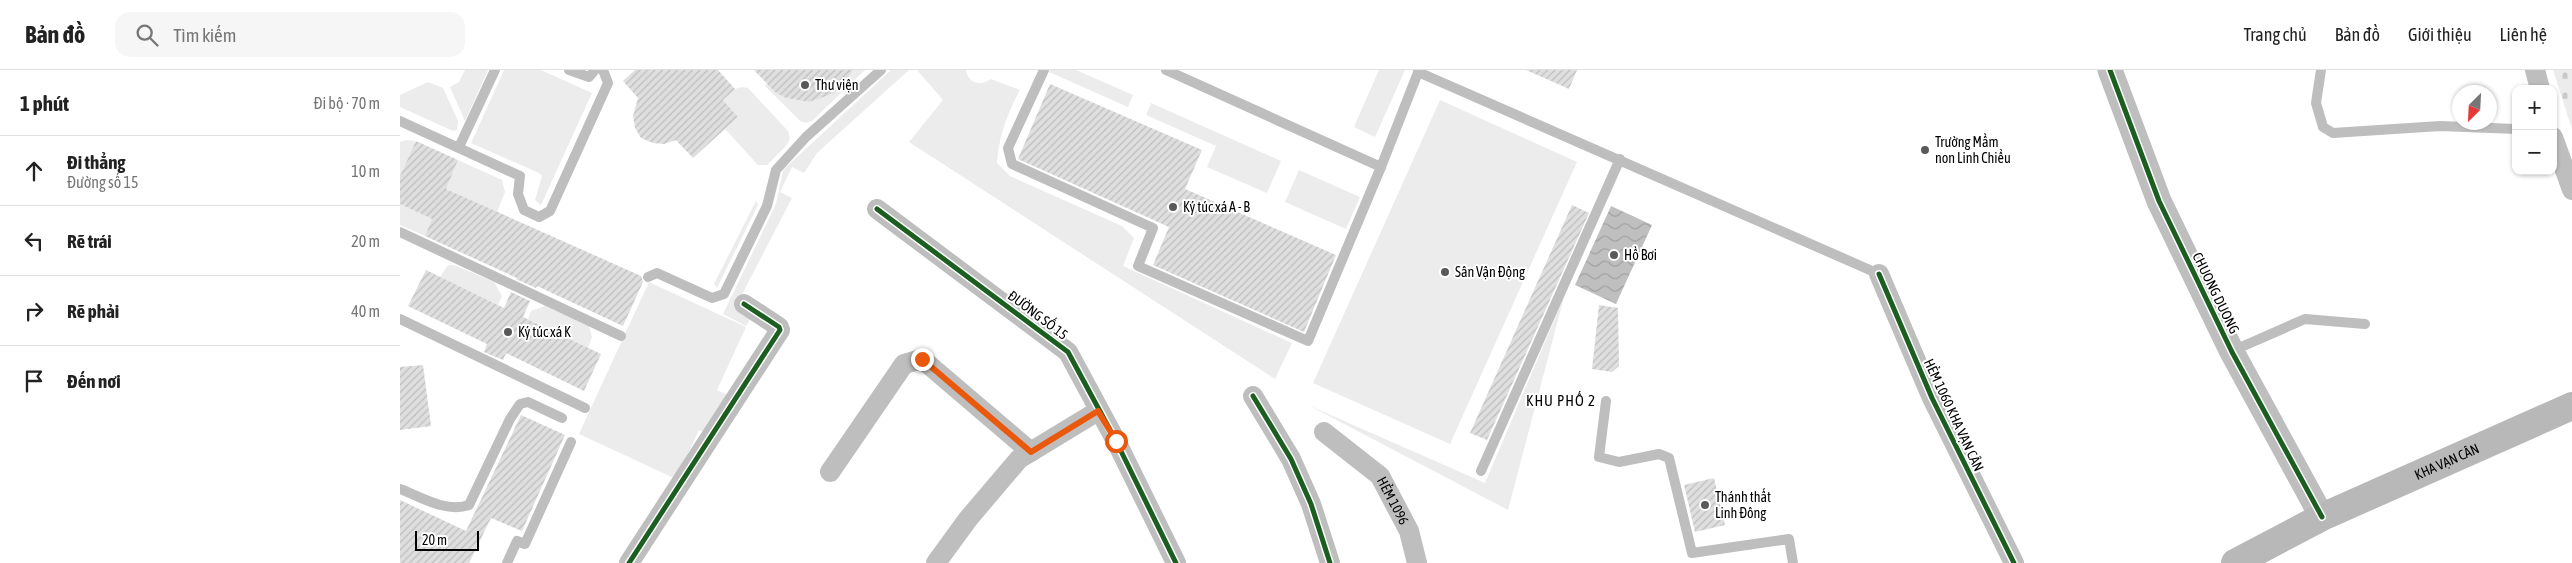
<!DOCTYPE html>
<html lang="vi">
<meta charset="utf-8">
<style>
body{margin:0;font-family:"Asap Condensed",sans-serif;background:#f6f6f6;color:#222}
.controls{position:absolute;right:15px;top:15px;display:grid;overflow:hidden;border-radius:10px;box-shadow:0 1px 4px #0004}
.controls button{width:45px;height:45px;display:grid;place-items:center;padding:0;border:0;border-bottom:1px solid #e0e0e0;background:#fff;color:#222;font:25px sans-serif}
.compass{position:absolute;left:2052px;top:15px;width:45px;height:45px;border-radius:50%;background:#fff;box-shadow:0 1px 4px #0004;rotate:204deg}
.scale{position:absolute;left:15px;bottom:12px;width:64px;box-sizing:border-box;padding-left:5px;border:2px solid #000;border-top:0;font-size:14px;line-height:18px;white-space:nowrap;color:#000;-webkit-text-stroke:4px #fff;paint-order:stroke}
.stop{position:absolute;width:15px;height:15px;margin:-11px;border:4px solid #ea580c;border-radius:50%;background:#fff}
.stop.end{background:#ea580c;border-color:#fff;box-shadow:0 1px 5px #0008}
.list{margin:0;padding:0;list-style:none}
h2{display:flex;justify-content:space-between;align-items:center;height:65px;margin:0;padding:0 20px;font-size:21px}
h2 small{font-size:16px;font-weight:400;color:#767676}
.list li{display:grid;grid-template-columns:32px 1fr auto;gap:15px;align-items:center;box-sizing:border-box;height:70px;padding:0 20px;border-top:1px solid #e0e0e0}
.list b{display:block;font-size:19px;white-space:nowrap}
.list p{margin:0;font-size:16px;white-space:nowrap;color:#767676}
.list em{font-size:16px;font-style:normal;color:#767676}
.icon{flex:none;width:28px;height:28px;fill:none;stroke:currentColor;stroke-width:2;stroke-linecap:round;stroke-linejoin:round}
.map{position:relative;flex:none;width:2172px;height:493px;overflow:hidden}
header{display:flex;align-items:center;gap:30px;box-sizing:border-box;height:70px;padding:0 25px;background:#fff;border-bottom:1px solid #e0e0e0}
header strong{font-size:24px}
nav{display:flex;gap:28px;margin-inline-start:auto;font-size:18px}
.search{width:350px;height:45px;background:#f6f6f6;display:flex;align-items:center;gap:12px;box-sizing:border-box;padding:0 18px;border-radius:15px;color:#767676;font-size:19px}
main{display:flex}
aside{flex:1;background:#fff}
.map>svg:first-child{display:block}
</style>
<header>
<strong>Bản đồ</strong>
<div class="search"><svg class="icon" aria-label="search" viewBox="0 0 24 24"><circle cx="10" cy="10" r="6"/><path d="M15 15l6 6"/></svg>Tìm kiếm</div>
<nav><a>Trang chủ</a><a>Bản đồ</a><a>Giới thiệu</a><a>Liên hệ</a></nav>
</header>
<main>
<aside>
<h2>1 phút<small>Đi bộ · 70 m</small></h2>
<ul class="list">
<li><svg class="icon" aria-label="ahead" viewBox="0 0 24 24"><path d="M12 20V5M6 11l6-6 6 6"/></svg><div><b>Đi thẳng</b><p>Đường số 15</p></div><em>10 m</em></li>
<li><svg class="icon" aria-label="left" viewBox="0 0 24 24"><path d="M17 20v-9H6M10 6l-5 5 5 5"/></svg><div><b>Rẽ trái</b></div><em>20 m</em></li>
<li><svg class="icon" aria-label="right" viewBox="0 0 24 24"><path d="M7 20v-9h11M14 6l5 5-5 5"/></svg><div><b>Rẽ phải</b></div><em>40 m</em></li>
<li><svg class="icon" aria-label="arrive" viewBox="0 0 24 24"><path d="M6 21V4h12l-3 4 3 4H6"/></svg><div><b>Đến nơi</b></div></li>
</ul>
</aside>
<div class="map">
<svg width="2172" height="493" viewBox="0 0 2172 493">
<defs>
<pattern id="cemetery-stones" width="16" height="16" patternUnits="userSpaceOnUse" patternTransform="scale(1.25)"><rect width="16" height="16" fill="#ececec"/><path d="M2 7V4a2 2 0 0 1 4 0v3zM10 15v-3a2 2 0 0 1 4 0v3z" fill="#c9c9c9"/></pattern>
<pattern id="water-waves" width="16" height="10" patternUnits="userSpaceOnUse" patternTransform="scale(1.25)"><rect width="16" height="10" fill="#bfbfbf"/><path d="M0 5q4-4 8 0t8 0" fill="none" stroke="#a2a2a2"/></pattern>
<pattern id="building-hatch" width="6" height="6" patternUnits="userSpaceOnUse" patternTransform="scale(1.25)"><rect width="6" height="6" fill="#dfdfdf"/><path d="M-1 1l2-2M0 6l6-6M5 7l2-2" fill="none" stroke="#bebebe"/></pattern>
</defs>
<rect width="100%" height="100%" fill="#fff"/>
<!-- grass -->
<g fill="#ececec">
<polygon points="65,0 88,0 65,51 50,17 59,12"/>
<polygon points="104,0 141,0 192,23 141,135 135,130 142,106 139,103 71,73"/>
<polygon points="450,0 465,0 412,51 406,53 400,51 365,16 367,13 386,28 409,32 432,24 441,17"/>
<polygon points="491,0 509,0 417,83 404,103 392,97 380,122 392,128 336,236 351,248 346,256 323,244 376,134 383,100"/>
<path d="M517 0H566C568 14 581 16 591 9L620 20C607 44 599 66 597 93L610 106 722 156 734 168 723 196 892 273 875 309 509 72 543 30Z"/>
<polygon points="650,0 676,0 733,25 728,37 649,2"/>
<polygon points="979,0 1005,0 975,67 954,57"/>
<polygon points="28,12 43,18 58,51 57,60 53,61 0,37 0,25"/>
<polygon points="342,17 348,18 388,61 390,68 387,75 367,95 358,95 325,59 338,47 323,30 335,19"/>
<polygon points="1040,30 1177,92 1050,374 913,313"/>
<polygon points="751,33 881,91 867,123 807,97 816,76 746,45"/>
<polygon points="6,70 16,71 0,106 0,72"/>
<polygon points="58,90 102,110 105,122 97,142 46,119"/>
<polygon points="899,100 960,127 946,159 885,132"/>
<polygon points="356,131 358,135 317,218 314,214"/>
<polygon points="0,134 32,149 25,166 0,155"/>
<polygon points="48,195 54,195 94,212 102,226 98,235 40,207"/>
<polygon points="249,212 346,257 317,320 332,327 308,364 299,360 276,409 179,364"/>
<polygon points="1164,227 1108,440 908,335 1085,413"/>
<polygon points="145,236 189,256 192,267 188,278 128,249 131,241"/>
</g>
<!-- cemetery -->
<polygon fill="url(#cemetery-stones)" points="2153,0 2172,0 2172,59"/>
<!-- water -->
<polygon fill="url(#water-waves)" points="1211,136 1252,155 1216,234 1175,215"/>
<!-- building -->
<g fill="url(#building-hatch)">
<polygon points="235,0 318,0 335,19 323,30 338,47 293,88 276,70 264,74 253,73 241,68 235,58 233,46 238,28 223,11"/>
<polygon points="354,0 453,0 441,17 432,24 409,32 386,28 375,22"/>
<polygon points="1126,0 1177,0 1169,19"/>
<polygon points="650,14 802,80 785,119 936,185 904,262 753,195 769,157 618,89"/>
<polygon points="16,71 58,90 46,119 241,206 243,212 223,256 137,216 136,218 116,209 117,208 25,166 32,149 0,134 0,106"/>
<polygon points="1172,135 1189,143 1087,370 1070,363"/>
<polygon points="26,200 104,238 111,222 130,231 123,247 201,284 184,321 106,283 103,290 84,282 87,274 8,236"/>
<polygon points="1199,235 1218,238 1219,296 1212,302 1192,299"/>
<polygon points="23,295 31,356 0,360 0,297"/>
<polygon points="121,345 165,365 122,461 91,448 69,493 0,493 0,430 66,461"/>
<polygon points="1314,408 1325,455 1295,462 1284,415"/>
</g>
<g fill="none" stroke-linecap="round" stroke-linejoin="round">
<!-- service -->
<g stroke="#bebebe" stroke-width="10">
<polyline points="169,0 189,7 195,0"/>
<polyline points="644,0 608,78 612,94 753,158 738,196 908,271 981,97 766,0"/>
<polyline points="1921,0 1916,33 1923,57 1933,63 2040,56 2116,59"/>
<polyline points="1018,2 1479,204"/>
<polyline points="0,51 120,106 118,124 124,140 139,147 150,141 208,13 203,0"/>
<polyline points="59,77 95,0"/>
<polyline points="981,97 1019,0"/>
<polyline points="0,162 221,266"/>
<polyline points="248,207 257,203 312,228 324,224 367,136 376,100 406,67 481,0"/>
<polyline points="0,249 185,338"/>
<polyline points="1832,281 1905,249 1965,254"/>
<polyline points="1206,331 1199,387 1219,392 1259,384 1269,388 1292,483 1389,469 1393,493"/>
<polyline points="1081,401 1220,89"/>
<path d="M0 419C21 427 46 443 69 435L110 349 120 334 128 332 162 348"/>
<polyline points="107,493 117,471 125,474 171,372"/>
</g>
<!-- minor -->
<g stroke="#bebebe" stroke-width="20">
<polyline points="2135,0 2140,19"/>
<polyline points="2153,67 2172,120"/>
<polyline points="477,139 668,282 716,371 776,493"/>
<polyline points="1479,204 1532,328 1614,493"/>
<polyline points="853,326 891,389 911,434 930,493"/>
<path id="s1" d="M924 362 980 406 1009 461 1017 493"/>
<polyline points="430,402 504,294 522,289 631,382"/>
<polyline points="229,493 380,260 379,257 344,234"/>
<polyline points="536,493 568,449 619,389 698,341"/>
</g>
<!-- tertiary -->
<polyline stroke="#bebebe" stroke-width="25" points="1710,0 1759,131 1832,282 1922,447"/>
<!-- secondary -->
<path stroke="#b8b8b8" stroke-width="28" id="s2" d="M1835 493 1922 447 2172 336"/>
<!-- cycleway casing -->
<g stroke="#fff" stroke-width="8">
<g id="cycleway">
<polyline points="1710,0 1759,131 1832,282 1922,447"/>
<polyline points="477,139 668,282 716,371 776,493"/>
<polyline points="1479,204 1532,328 1614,493"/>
<polyline points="853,326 891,389 911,434 930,493"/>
<polyline points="229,493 380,260 379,257 344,234"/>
</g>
</g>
<!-- cycleway -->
<use href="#cycleway" stroke="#1b5e20" stroke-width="5"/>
</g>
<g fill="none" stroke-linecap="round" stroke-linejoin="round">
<!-- route -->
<polyline stroke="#ea580c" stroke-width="6" points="522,289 631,382 698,341 716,371"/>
</g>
<!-- markers -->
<g fill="#595959" stroke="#fff" stroke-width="2">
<circle cx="405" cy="15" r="5"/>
<circle cx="1525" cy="80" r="5"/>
<circle cx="773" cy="137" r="5"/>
<circle cx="1214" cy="185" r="5"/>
<circle cx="1045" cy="202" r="5"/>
<circle cx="108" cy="262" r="5"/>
<circle cx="1305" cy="435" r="5"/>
</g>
<g text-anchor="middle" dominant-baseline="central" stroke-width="4" stroke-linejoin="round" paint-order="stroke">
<!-- poi labels -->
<g font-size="14" fill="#000" stroke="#fff" text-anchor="start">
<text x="415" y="15">Thư viện</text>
<text x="1535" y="72">Trường Mầm<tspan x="1535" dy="16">non Linh Chiểu</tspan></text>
<text x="783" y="137">Ký túc xá A - B</text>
<text x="1224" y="185">Hồ Bơi</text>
<text x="1055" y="202">Sân Vận Động</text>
<text x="118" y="262">Ký túc xá K</text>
<text x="1315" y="427">Thánh thất<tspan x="1315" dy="16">Linh Đông</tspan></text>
</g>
<!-- street labels -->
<g font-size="14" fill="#000" stroke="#fff">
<text transform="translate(1816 223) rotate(64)">CHUONG DUONG</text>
<text transform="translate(638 245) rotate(37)">ĐƯỜNG SỐ 15</text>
<text transform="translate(1554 345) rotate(65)">HẺM 1060 KHA VẠN CÂN</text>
<text stroke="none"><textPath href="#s2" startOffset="235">KHA VẠN CÂN</textPath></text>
<text stroke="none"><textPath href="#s1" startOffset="99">HẺM 1096</textPath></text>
</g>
<!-- neighbourhood labels -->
<g font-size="15" letter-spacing="1" fill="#000" stroke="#fff">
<text x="1161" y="330">KHU PHỐ 2</text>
</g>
</g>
</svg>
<div class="controls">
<button>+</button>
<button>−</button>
</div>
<svg class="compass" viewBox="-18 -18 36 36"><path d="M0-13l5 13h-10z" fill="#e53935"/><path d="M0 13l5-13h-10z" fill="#767676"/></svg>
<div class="scale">20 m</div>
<div class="stop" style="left:716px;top:371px"></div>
<div class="stop end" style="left:522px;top:289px"></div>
</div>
</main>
